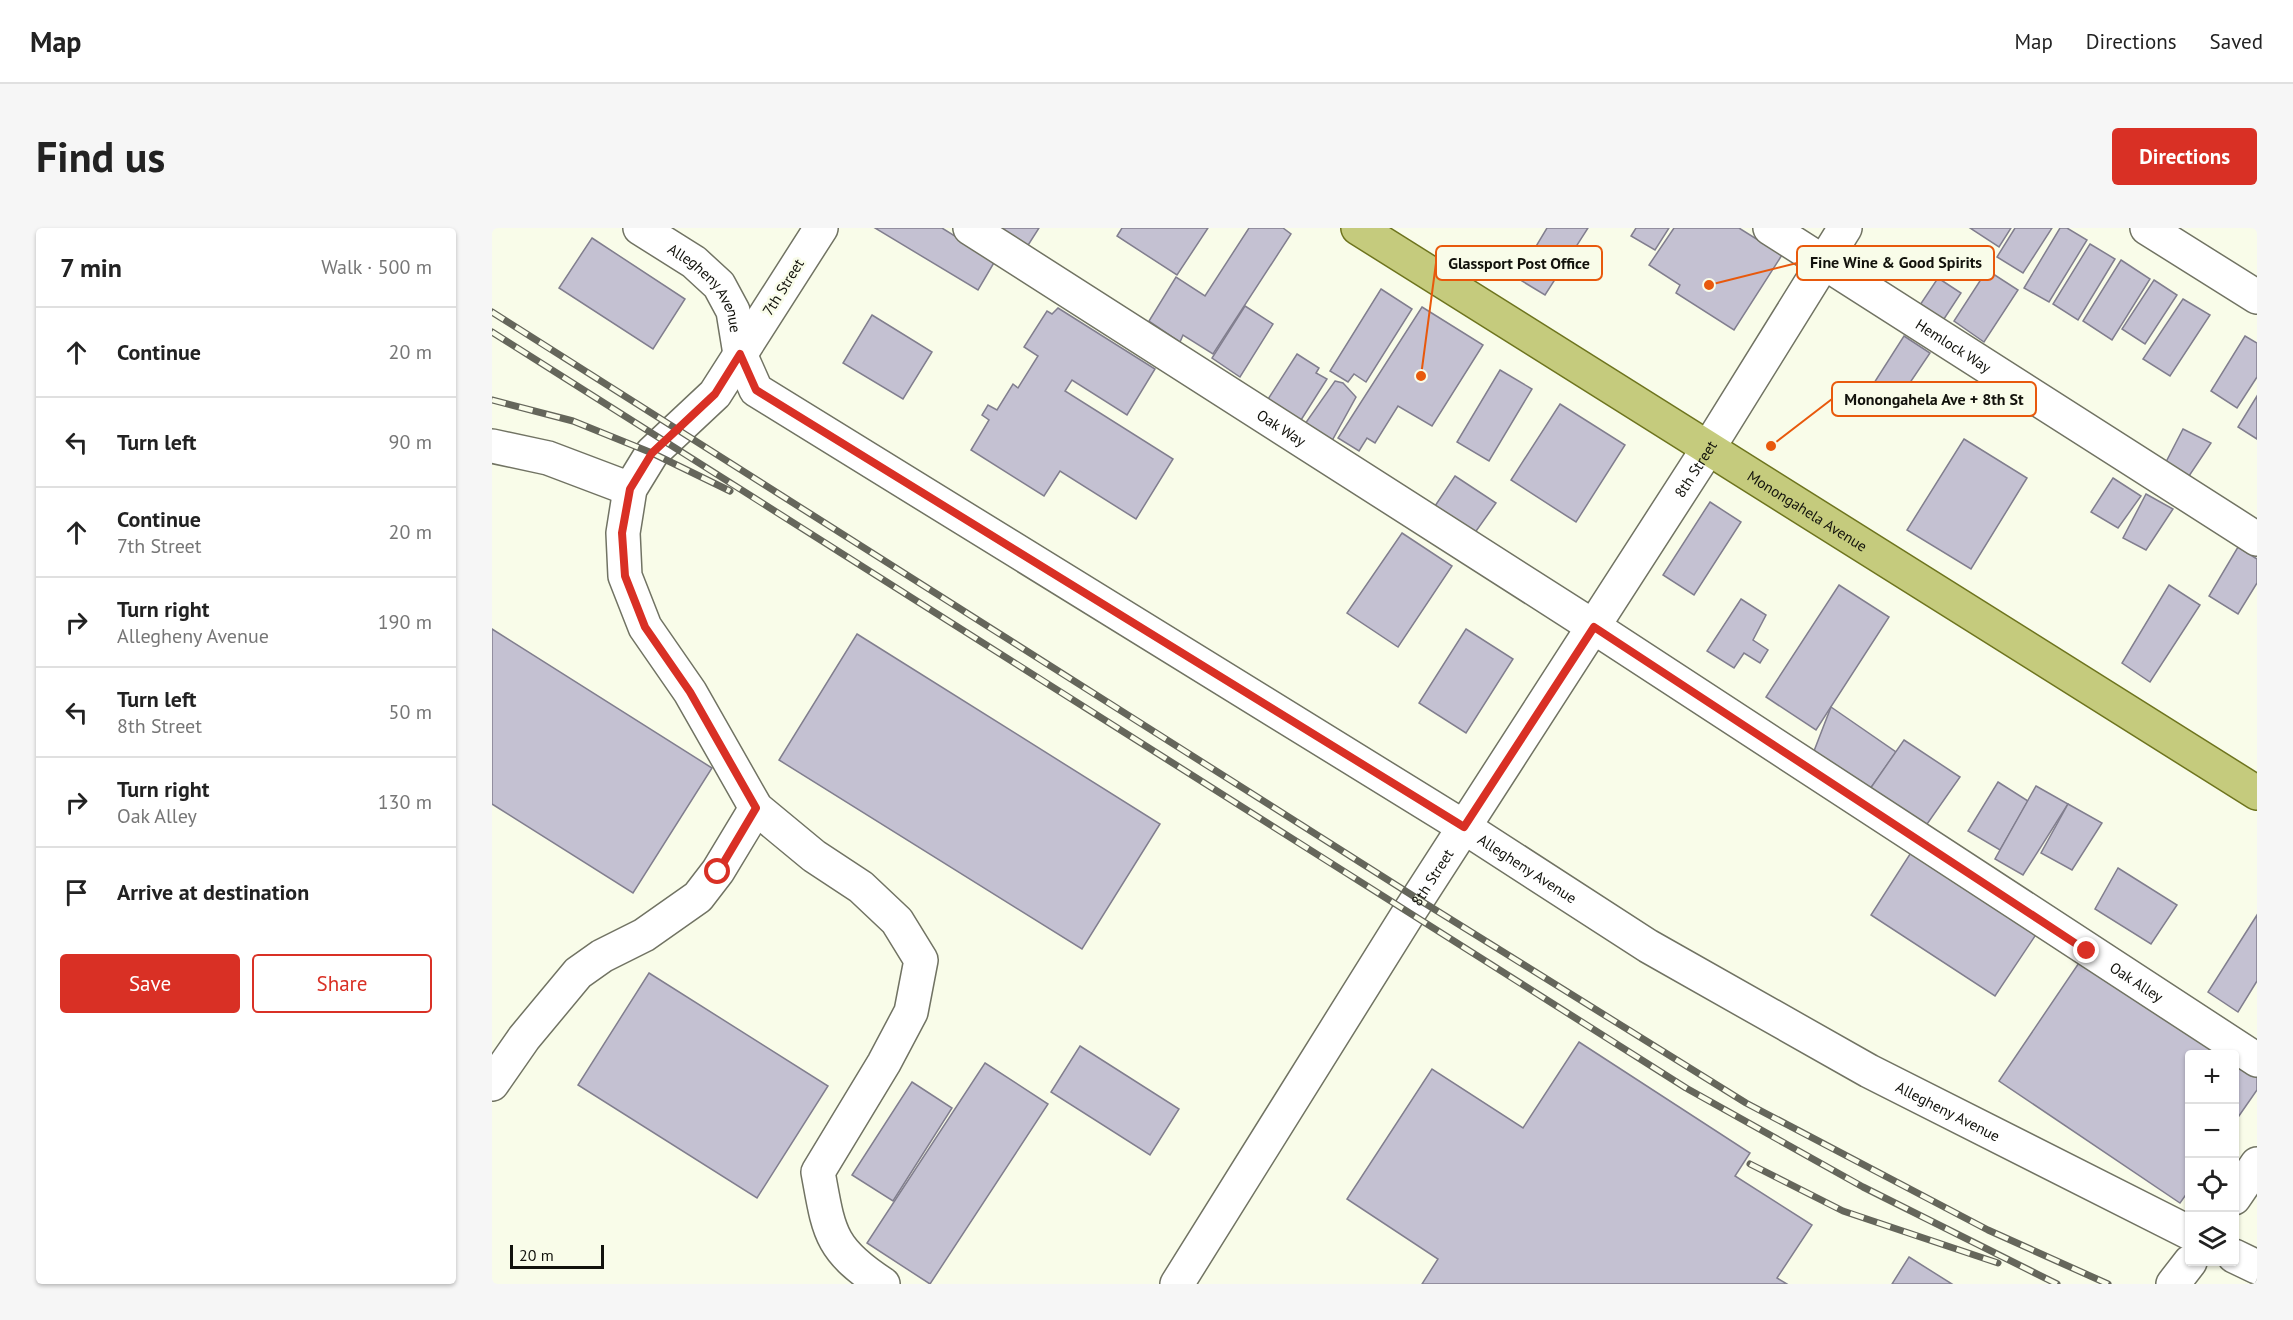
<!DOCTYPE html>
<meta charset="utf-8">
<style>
body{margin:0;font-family:"PT Sans",sans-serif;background:#f6f6f6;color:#222}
.controls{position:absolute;right:18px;bottom:18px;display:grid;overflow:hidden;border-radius:6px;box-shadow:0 2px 4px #0004}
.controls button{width:54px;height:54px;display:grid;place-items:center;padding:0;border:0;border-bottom:2px solid #e0e0e0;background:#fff;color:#222;font:30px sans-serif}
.scale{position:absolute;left:18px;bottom:15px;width:94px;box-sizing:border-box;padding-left:6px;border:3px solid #12120c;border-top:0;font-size:16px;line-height:21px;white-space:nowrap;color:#12120c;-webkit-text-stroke:4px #f9fce9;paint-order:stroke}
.stop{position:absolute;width:18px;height:18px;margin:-14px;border:4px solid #d93025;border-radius:50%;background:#fff}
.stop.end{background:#d93025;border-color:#fff;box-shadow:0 2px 6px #0008}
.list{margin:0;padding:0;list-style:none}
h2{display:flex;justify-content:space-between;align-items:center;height:78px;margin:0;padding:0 24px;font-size:26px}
h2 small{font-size:20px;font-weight:400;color:#767676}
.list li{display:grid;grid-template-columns:39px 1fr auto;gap:18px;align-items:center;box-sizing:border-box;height:90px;padding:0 24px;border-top:2px solid #e0e0e0}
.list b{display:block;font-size:22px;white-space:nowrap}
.list p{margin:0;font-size:20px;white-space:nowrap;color:#767676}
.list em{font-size:20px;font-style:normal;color:#767676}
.actions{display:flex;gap:12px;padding:18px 24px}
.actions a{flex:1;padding:14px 0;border:2px solid #d93025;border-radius:6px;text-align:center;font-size:21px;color:#d93025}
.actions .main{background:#d93025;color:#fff}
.icon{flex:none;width:33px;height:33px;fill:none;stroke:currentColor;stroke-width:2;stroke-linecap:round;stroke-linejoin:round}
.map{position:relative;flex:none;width:1765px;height:1056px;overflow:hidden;border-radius:6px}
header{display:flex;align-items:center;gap:36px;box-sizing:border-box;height:84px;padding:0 30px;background:#fff;border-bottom:2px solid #e0e0e0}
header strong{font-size:28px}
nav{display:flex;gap:33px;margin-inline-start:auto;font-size:21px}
.intro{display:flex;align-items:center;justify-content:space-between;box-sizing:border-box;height:144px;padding:0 36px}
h1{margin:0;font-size:42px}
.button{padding:15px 27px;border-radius:6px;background:#d93025;color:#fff;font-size:21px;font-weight:700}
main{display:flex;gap:36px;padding:0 36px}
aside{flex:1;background:#fff;border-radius:6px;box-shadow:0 2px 4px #0004}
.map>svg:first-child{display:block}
</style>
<header>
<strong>Map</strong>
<nav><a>Map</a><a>Directions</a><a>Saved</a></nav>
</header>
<div class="intro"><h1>Find us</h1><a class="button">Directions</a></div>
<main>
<aside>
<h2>7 min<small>Walk · 500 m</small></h2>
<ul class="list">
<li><svg class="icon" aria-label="ahead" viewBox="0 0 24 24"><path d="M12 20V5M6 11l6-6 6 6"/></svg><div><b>Continue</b></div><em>20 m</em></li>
<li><svg class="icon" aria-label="left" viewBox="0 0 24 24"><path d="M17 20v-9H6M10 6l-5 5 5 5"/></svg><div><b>Turn left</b></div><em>90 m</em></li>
<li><svg class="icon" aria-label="ahead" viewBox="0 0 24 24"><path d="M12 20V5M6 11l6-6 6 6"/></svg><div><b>Continue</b><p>7th Street</p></div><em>20 m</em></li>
<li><svg class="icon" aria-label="right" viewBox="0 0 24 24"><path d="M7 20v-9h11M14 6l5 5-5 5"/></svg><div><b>Turn right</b><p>Allegheny Avenue</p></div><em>190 m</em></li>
<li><svg class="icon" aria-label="left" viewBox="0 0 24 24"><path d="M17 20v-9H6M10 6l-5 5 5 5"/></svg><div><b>Turn left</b><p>8th Street</p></div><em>50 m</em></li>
<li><svg class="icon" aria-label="right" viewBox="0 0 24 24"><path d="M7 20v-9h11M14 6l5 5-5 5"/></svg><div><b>Turn right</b><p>Oak Alley</p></div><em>130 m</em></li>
<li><svg class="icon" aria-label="arrive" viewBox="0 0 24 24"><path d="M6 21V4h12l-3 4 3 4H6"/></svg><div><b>Arrive at destination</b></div></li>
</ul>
<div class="actions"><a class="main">Save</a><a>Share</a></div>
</aside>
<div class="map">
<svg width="1765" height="1056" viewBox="0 0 1765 1056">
<rect width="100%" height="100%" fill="#f9fce9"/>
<!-- building -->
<g fill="#c4c1d2" stroke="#817e8e" stroke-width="1.5">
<polygon points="383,0 450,0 503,33 486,62"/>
<polygon points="505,0 547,0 531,25"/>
<polygon points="630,0 716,0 685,47 625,8"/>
<polygon points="757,0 791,0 799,6 721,126 691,107 688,114 657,93 684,49 713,68"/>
<polygon points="1055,0 1096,0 1053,67 1025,50"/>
<polygon points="1144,0 1177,0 1163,22 1139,8"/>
<polygon points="1182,0 1247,0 1290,27 1242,102 1184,65 1188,57 1157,37"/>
<polygon points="1478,0 1519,0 1507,19"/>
<polygon points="1523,0 1560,0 1531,45 1505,29"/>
<polygon points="1568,0 1575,0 1595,12 1557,74 1532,60"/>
<polygon points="100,10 193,71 161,121 67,60"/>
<polygon points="1598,16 1623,31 1586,92 1561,76"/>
<polygon points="1629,32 1658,51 1620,112 1591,93"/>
<polygon points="1495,42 1526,62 1492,114 1462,93"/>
<polygon points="1446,50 1469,65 1450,94 1426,80"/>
<polygon points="1662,52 1685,67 1653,116 1630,101"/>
<polygon points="889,61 920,81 874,154 862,146 856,154 838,143"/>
<polygon points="1691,71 1718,87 1678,148 1651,131"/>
<polygon points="753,78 781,96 748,149 720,130"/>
<polygon points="930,79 991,117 940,198 906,178 883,215 875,210 867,223 846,210"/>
<polygon points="566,80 663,141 635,187 580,152 573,163 681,231 644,291 568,243 552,268 479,222 497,192 490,187 496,177 505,182 521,156 526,160 546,128 532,119 555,83 560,86"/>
<polygon points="380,87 440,124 411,171 351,135"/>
<polygon points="1412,108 1438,125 1407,171 1382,155"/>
<polygon points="1753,108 1765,115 1765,149 1745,180 1719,163"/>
<polygon points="805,126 827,140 824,145 835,151 804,200 771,179"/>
<polygon points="1008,142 1040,161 997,233 965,214"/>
<polygon points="843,153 851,155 864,169 836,220 808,203"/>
<polygon points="1765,168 1765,211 1746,199"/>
<polygon points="1068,176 1133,217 1084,294 1019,252"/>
<polygon points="1691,201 1719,215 1697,248 1674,234"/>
<polygon points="1472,211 1535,250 1479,341 1415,302"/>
<polygon points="963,248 1004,275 982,306 941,281"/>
<polygon points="1621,250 1649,268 1626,300 1599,284"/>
<polygon points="1654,266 1681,281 1654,322 1631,310"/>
<polygon points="1218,274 1249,294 1202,367 1171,347"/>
<polygon points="910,305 960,338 906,419 855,385"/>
<polygon points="1746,319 1765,331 1765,355 1746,386 1717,368"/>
<polygon points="1347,357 1397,389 1324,502 1274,469"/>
<polygon points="1677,357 1708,377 1658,454 1630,435"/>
<polygon points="1249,371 1274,387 1261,412 1276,422 1268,435 1252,425 1242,440 1215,423"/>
<polygon points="0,401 220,540 141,665 0,576"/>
<polygon points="974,401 1021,431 974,505 927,475"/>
<polygon points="365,406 668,596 590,721 287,532"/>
<polygon points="1339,479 1404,524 1378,561 1322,523"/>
<polygon points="1412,512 1468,549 1433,599 1378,561"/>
<polygon points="1506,554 1536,573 1508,622 1476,603"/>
<polygon points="1544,558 1576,576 1531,647 1503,631"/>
<polygon points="1576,576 1610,595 1580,642 1549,625"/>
<polygon points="1420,623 1545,705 1503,768 1379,687"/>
<polygon points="1626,640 1685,677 1659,716 1603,681"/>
<polygon points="1765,687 1765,753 1746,784 1716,764"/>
<polygon points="1595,723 1765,839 1765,862 1742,895 1742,826 1698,826 1698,961 1688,975 1507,853"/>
<polygon points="157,745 336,858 265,970 86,857"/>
<polygon points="1087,814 1258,925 1243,948 1320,997 1285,1050 1295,1056 930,1056 946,1031 855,971 940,841 1031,900"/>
<polygon points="588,818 687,881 658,927 559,864"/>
<polygon points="493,835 556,876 438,1056 375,1015"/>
<polygon points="420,854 460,880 401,973 360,947"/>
<polygon points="1417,1029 1460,1056 1400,1056"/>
</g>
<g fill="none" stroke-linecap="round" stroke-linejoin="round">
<!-- minor casing -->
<g stroke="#717363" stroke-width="36">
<g id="minor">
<path id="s1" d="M148 0 202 34 227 57 241 83 248 126 264 162 972 599 1156 718 1377 843 1698 1005"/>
<path d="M329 0 223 166 160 225 138 261 131 305 133 348 153 399 198 464 264 580 322 628 369 659 405 693 429 732 419 784 392 835 326 944C337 1004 337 1021 391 1056"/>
<path id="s2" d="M478 0 1102 399 1765 832"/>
<path id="s3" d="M1278 0 1765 311"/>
<polyline points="1655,0 1765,69"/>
<polyline points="0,218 56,230 138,261"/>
<polyline points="0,856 32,810 86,745 110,728 152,707 206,669 226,643 264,580"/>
<polyline points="1742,970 1765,936"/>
<polyline points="1742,1028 1765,1039"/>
<path id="s4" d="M685 1056 916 686 1217 219 1353 0"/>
<polyline points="1681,1056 1698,1034"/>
</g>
</g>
<!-- major casing -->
<g stroke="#6e741e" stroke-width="36">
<g id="major">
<path id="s5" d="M866 0 1765 565"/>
</g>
</g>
<!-- minor -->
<use href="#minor" stroke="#fff" stroke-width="33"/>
<!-- major -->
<use href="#major" stroke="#c5cb7d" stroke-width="33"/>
<!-- rail casing -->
<g stroke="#65665b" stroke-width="7">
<g id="rail">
<polyline points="0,84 926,671 1254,875 1496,1002 1616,1056"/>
<polyline points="0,104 1194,860 1371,959 1565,1056"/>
<polyline points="0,172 81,193 160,225 238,263"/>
<polyline points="1258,936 1351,983 1506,1035"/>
</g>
</g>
<!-- rail -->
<use href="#rail" stroke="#f9fce9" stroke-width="4.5" stroke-dasharray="14" stroke-linecap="butt"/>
</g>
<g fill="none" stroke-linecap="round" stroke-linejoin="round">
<!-- route -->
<polyline stroke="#d93025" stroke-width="8" points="226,644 264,580 198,464 153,399 133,348 130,305 138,261 160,225 223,166 248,126 264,162 972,599 1102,399 1595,723"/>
</g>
<g text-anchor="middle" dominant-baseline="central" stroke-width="5" stroke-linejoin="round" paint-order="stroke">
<!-- street labels -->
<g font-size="15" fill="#12120c" stroke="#f9fce9">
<text transform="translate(291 59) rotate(-58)">7th Street</text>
<text stroke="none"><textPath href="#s1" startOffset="92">Allegheny Avenue</textPath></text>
<text stroke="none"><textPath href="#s3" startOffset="218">Hemlock Way</textPath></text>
<text stroke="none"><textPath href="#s2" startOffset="370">Oak Way</textPath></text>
<text stroke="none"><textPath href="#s4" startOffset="966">8th Street</textPath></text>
<text stroke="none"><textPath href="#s5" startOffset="531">Monongahela Avenue</textPath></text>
<text stroke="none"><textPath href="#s1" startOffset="1118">Allegheny Avenue</textPath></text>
<text stroke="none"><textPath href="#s4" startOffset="480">8th Street</textPath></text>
<text stroke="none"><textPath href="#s2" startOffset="1389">Oak Alley</textPath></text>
<text stroke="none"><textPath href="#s1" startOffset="1604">Allegheny Avenue</textPath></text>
</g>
</g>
<!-- callouts -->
<path fill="none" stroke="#e8590c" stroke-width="2" d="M1217 57L1305 35M929 148L944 35M1279 218L1340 171"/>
<g fill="#e8590c" stroke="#f9fce9" stroke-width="2">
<circle cx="1217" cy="57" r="6"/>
<circle cx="929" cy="148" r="6"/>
<circle cx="1279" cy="218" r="6"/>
</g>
<g fill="#f9fce9" stroke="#e8590c" stroke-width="2">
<rect x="1305" y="18" width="197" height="34" rx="6"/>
<rect x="944" y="18" width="166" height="34" rx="6"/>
<rect x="1340" y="154" width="204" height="34" rx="6"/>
</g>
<g font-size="16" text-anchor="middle" font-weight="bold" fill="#12120c">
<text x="1404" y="40">Fine Wine &amp; Good Spirits</text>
<text x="1027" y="41">Glassport Post Office</text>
<text x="1442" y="177">Monongahela Ave + 8th St</text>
</g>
</svg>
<div class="controls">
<button>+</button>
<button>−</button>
<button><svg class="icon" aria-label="locate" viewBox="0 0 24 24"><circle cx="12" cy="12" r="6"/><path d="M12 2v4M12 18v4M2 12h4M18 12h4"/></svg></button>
<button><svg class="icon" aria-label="layers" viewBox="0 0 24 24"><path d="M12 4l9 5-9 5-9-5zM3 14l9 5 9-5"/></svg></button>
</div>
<div class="scale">20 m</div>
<div class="stop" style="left:226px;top:644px"></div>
<div class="stop end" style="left:1595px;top:723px"></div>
</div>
</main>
